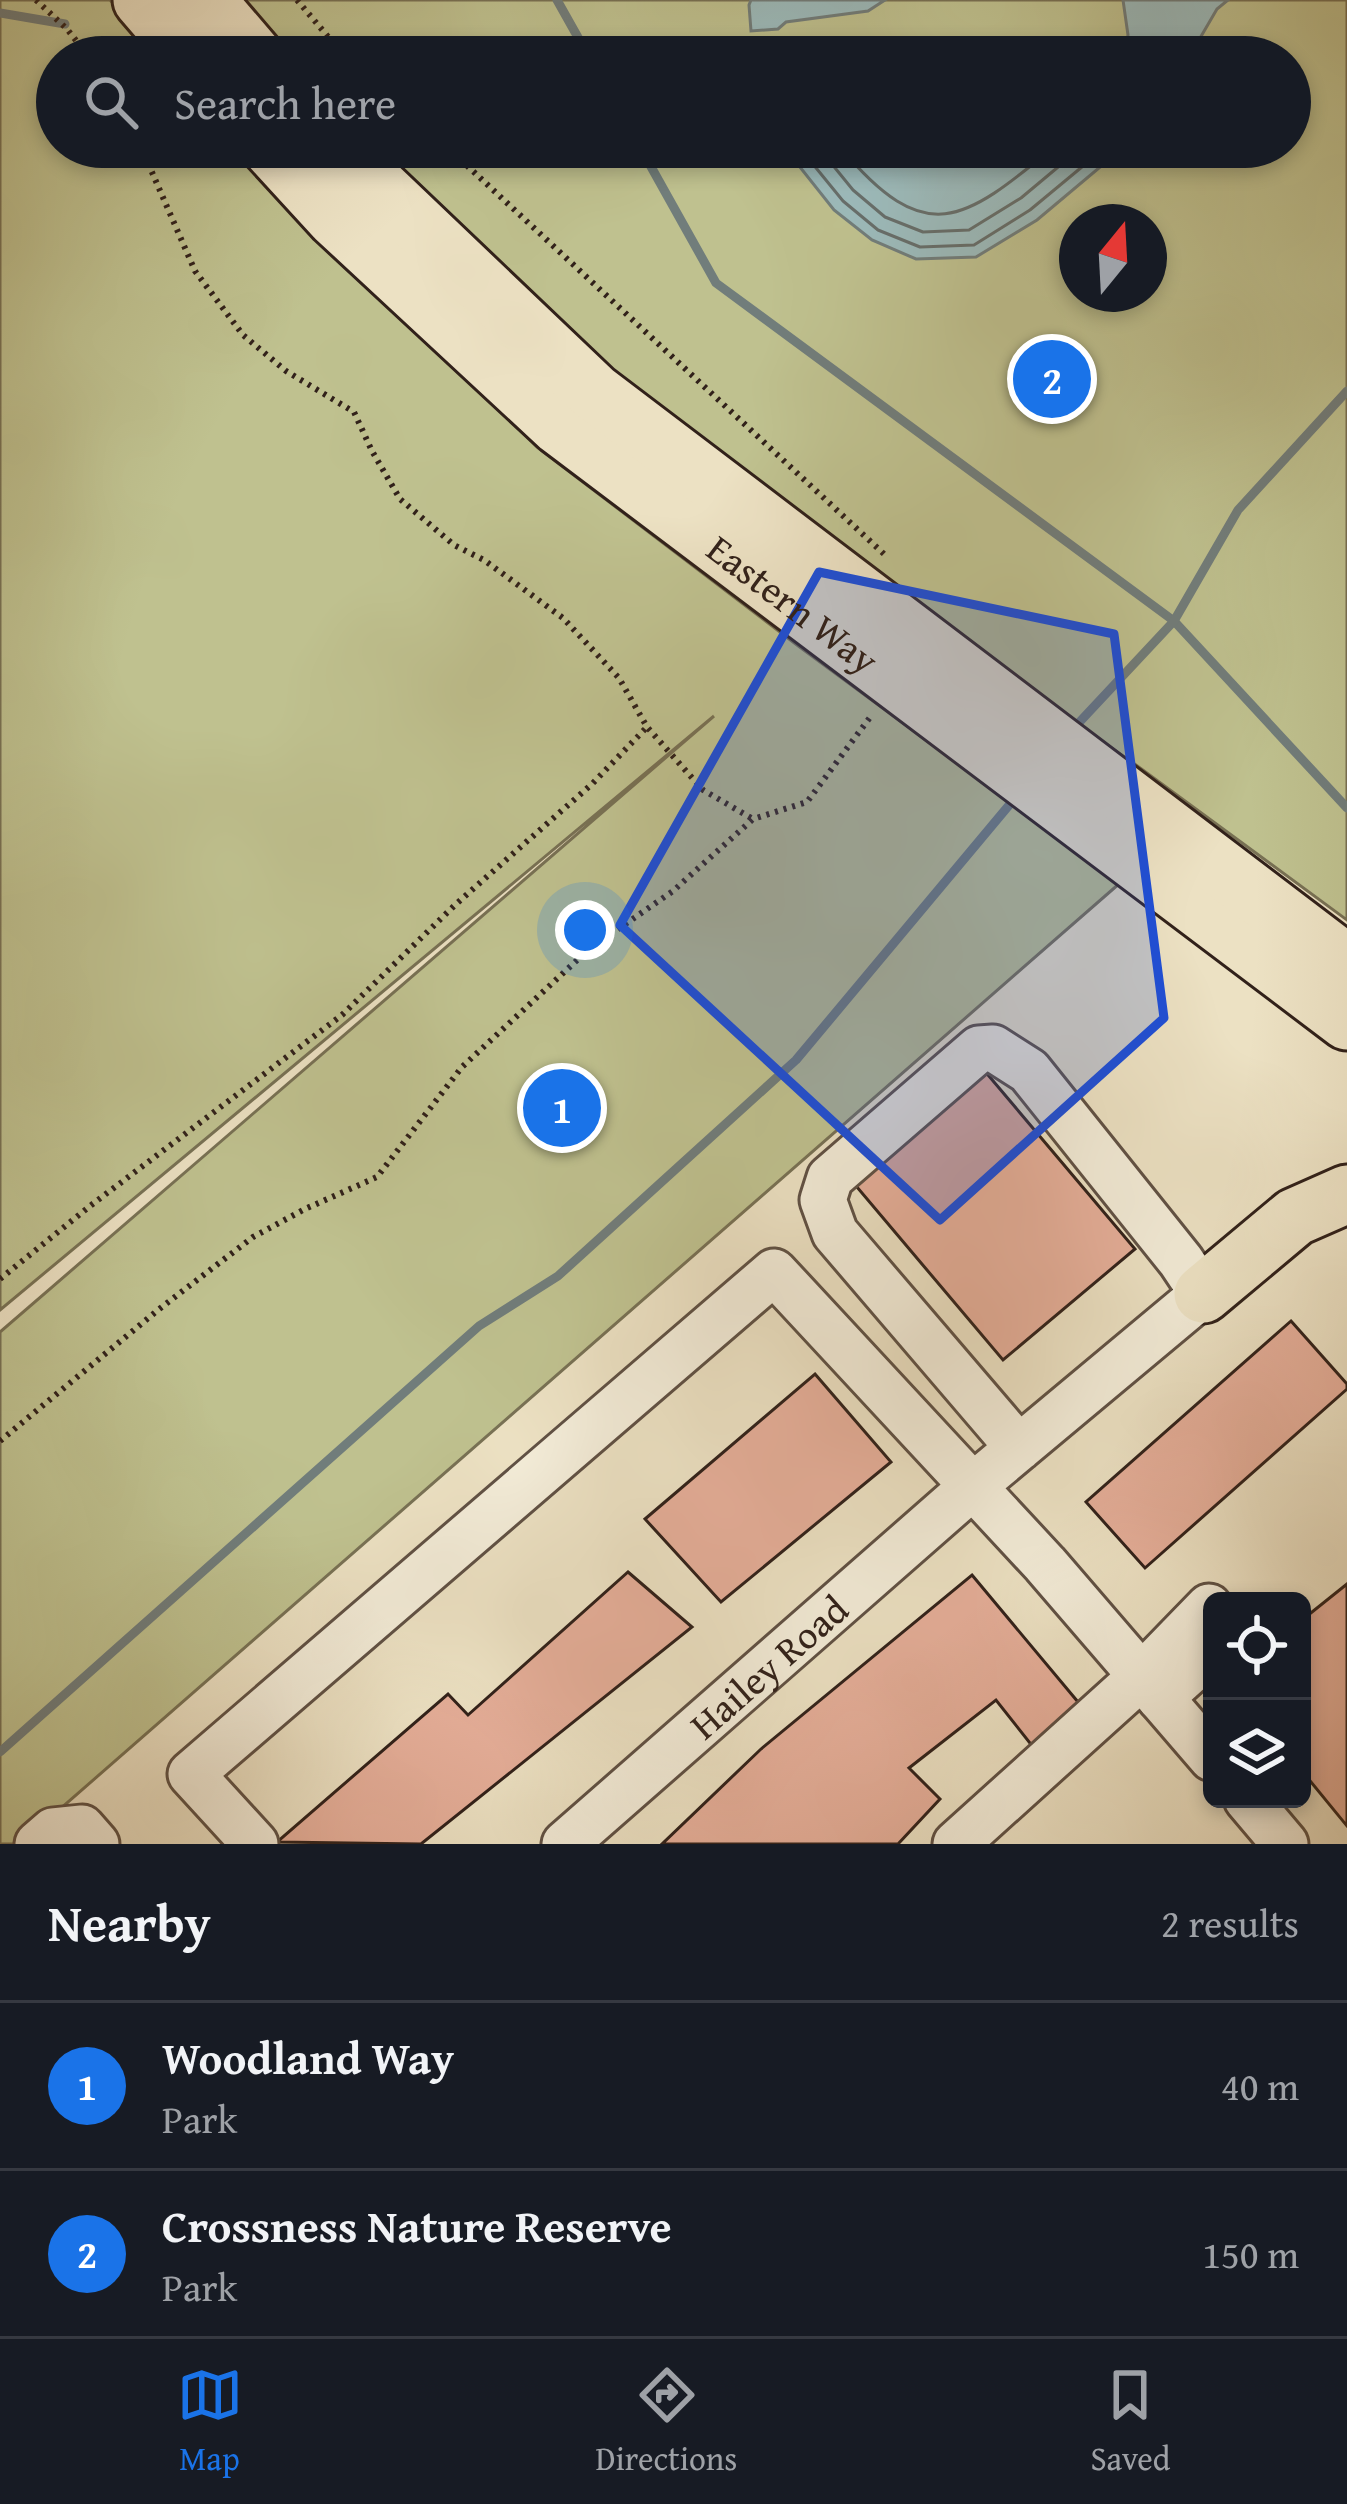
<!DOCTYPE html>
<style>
body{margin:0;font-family:"Gentium Book Plus",serif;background:#242831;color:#f1f3f6}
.controls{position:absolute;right:36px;bottom:36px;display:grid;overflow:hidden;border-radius:18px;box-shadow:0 6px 18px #0003}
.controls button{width:108px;height:108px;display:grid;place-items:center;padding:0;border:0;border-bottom:3px solid #363941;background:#171b24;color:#f1f3f6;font:60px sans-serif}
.compass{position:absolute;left:1059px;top:204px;width:108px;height:108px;border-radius:50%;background:#171b24;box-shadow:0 6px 18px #0003;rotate:18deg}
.you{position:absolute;left:585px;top:930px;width:42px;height:42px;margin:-30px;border:9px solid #fff;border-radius:50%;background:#1a73e8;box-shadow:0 0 0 18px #1a73e833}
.badge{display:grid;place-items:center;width:78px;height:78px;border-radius:50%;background:#1a73e8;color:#fff;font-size:39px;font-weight:700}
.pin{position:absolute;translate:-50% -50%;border:6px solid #fff;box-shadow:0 3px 12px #0006}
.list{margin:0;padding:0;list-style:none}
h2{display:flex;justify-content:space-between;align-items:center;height:156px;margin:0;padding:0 48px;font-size:51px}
h2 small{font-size:39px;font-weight:400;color:#9ea1a6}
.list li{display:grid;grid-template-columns:78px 1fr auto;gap:36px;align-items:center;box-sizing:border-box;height:168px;padding:0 48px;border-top:3px solid #363941}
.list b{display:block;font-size:45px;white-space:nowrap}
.list p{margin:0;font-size:39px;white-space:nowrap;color:#9ea1a6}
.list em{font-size:39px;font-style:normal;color:#9ea1a6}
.icon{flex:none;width:66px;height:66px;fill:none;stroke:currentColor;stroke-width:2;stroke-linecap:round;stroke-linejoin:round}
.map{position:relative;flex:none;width:1347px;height:1844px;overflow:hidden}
.search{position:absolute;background:#171b24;box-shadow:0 6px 18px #0003;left:36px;right:36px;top:36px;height:132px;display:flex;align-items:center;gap:30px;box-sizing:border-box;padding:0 42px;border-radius:66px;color:#9ea1a6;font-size:45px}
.sheet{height:492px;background:#171b24}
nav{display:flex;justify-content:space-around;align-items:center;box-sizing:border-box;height:168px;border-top:3px solid #363941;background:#171b24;font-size:33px;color:#9ea1a6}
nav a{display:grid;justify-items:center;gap:6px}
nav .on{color:#1a73e8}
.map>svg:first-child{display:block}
</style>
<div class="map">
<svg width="1347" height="1844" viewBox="0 0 1347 1844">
<rect width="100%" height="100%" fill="#ece1c3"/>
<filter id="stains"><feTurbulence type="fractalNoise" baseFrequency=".00167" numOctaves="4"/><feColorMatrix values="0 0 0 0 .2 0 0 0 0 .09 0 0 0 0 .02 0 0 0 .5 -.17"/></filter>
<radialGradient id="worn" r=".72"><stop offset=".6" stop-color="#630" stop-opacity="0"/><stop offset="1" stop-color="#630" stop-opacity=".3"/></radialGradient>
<!-- green -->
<g fill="#bfc18f" stroke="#787154" stroke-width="3" fill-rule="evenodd">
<polygon points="0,0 110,0 160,57 57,57 57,147 240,147 312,228 537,447 797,645 1120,883 20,1844 0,1844 0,1332 714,716 0,1310"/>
<path d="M238 0H1347V920L1136 765 993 666 593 362 369 147H1290V57H286ZM1077 222H1149V294H1077Z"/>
</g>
<!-- water -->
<g fill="#9cbbbc" stroke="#717d7b" stroke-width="3">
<polygon points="751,0 885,0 868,11 786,22 778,29 751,31 749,5"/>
<polygon points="1123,0 1228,0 1217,9 1189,57 1123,57 1128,35"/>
<polygon points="784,147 1124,147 1037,220 976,257 916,259 872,240 834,210"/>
</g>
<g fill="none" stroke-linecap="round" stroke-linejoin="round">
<!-- shore -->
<g stroke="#666e6b" stroke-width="3">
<polyline points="799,147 843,201 878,230 920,247 974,245 1030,210 1106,147"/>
<polyline points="818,147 853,190 885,217 923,232 969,230 1021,198 1082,147"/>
<path d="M840 147C926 250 963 222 1054 147"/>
</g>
<!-- stream -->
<g stroke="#717d7b" stroke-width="9">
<polyline points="557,0 589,57"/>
<polyline points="0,13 65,24"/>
<polyline points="640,147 716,283 1174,621 1347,808"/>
<polyline points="1073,729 1174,621 1238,510 1347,391"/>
<polyline points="0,1752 479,1326 558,1276 796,1060 1016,797"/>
</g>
</g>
<!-- building -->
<g fill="#e5ae99" stroke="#31211a" stroke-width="3">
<polygon points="983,1069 1135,1249 1003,1360 851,1180"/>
<polygon points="1291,1321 1347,1384 1347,1389 1145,1568 1086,1502"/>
<polygon points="815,1374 891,1462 721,1602 645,1519"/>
<polygon points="628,1572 692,1627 421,1844 277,1842 448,1694 468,1715"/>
<polygon points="972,1575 1083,1708 1037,1752 996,1700 909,1768 940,1799 898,1844 662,1844 761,1749"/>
<polygon points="1347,1584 1347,1826 1302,1771 1302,1620"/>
</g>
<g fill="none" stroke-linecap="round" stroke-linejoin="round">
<!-- minor casing -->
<g stroke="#605144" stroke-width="51">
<g id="minor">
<polyline points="1160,1698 1212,1651"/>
<polyline points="1247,1799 1285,1844"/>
<polyline points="38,1844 53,1831 82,1828 96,1844"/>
<polyline points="255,1844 191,1774 774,1272 1045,1564 1212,1758"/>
<path id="s1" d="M565 1844 972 1487 1203 1294 1181 1261 1029 1071 993 1048 979 1049 830 1178 823 1200 835 1233 1019 1448"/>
<polyline points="956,1844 1142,1676 1209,1607"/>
</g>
</g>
<!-- major casing -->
<g stroke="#31211a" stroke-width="63">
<g id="major">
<polyline points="142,0 191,57"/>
<polyline points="206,0 255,57"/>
<path id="s2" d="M270 147 335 218 559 426 1347 1021"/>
<polyline points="337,147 594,392 1347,964"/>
<polyline points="1203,1294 1295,1217 1347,1194"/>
</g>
</g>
<!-- path -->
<g stroke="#31211a" stroke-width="6" stroke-dasharray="3 6" stroke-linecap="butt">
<polyline points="36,0 67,29 89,57"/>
<polyline points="297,0 330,39 349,57"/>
<polyline points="141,147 195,271 243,335 286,371 354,412 372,451 400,499 454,545 484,560 563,618 619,678 647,727 703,790 753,819"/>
<polyline points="447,147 884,554"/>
<polyline points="0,1279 90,1206 342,1015 456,904 592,784 647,727"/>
<polyline points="0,1441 158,1310 253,1237 305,1209 377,1177 462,1067 588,950 673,891 753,819 807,802 871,716"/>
</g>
<!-- minor -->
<use href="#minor" stroke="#f3ecd8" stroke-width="45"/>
<!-- major -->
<use href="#major" stroke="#ece1c3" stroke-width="57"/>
</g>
<!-- marked area -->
<path fill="#1d4ed8" fill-opacity="0.2" stroke="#1d4ed8" stroke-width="9" stroke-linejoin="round" d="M819 572 1114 634 1164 1018 940 1220 620 925Z"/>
<g text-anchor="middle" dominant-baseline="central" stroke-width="9" stroke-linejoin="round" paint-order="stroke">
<!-- street labels -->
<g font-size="39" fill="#31211a" stroke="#f3ecd8">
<text stroke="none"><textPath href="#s2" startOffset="696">Eastern Way</textPath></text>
<text stroke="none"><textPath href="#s1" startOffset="270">Hailey Road</textPath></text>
</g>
</g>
<rect width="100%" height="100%" filter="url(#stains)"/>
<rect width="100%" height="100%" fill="url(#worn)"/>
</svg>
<div class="controls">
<button><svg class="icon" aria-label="locate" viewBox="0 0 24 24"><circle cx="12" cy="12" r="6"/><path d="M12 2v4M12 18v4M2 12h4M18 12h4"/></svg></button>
<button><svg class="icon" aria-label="layers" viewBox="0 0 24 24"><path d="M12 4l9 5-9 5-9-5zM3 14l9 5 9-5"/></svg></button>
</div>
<svg class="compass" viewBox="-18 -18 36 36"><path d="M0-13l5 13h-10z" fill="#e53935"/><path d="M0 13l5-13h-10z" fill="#9ea1a6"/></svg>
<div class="you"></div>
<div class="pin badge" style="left:562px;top:1108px">1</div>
<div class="pin badge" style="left:1052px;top:379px">2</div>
<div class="search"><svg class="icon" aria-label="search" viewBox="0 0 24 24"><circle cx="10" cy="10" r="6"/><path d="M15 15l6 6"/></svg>Search here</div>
</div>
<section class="sheet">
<h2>Nearby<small>2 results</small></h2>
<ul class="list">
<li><span class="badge">1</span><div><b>Woodland Way</b><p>Park</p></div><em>40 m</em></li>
<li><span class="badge">2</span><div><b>Crossness Nature Reserve</b><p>Park</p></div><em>150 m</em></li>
</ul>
</section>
<nav>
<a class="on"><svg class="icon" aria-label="map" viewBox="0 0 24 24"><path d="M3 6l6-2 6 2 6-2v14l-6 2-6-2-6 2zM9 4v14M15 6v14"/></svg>Map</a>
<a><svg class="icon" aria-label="directions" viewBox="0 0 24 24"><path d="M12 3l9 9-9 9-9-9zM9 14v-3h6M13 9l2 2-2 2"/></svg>Directions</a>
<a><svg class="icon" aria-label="saved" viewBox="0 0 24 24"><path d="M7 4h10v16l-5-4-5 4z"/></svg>Saved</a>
</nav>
